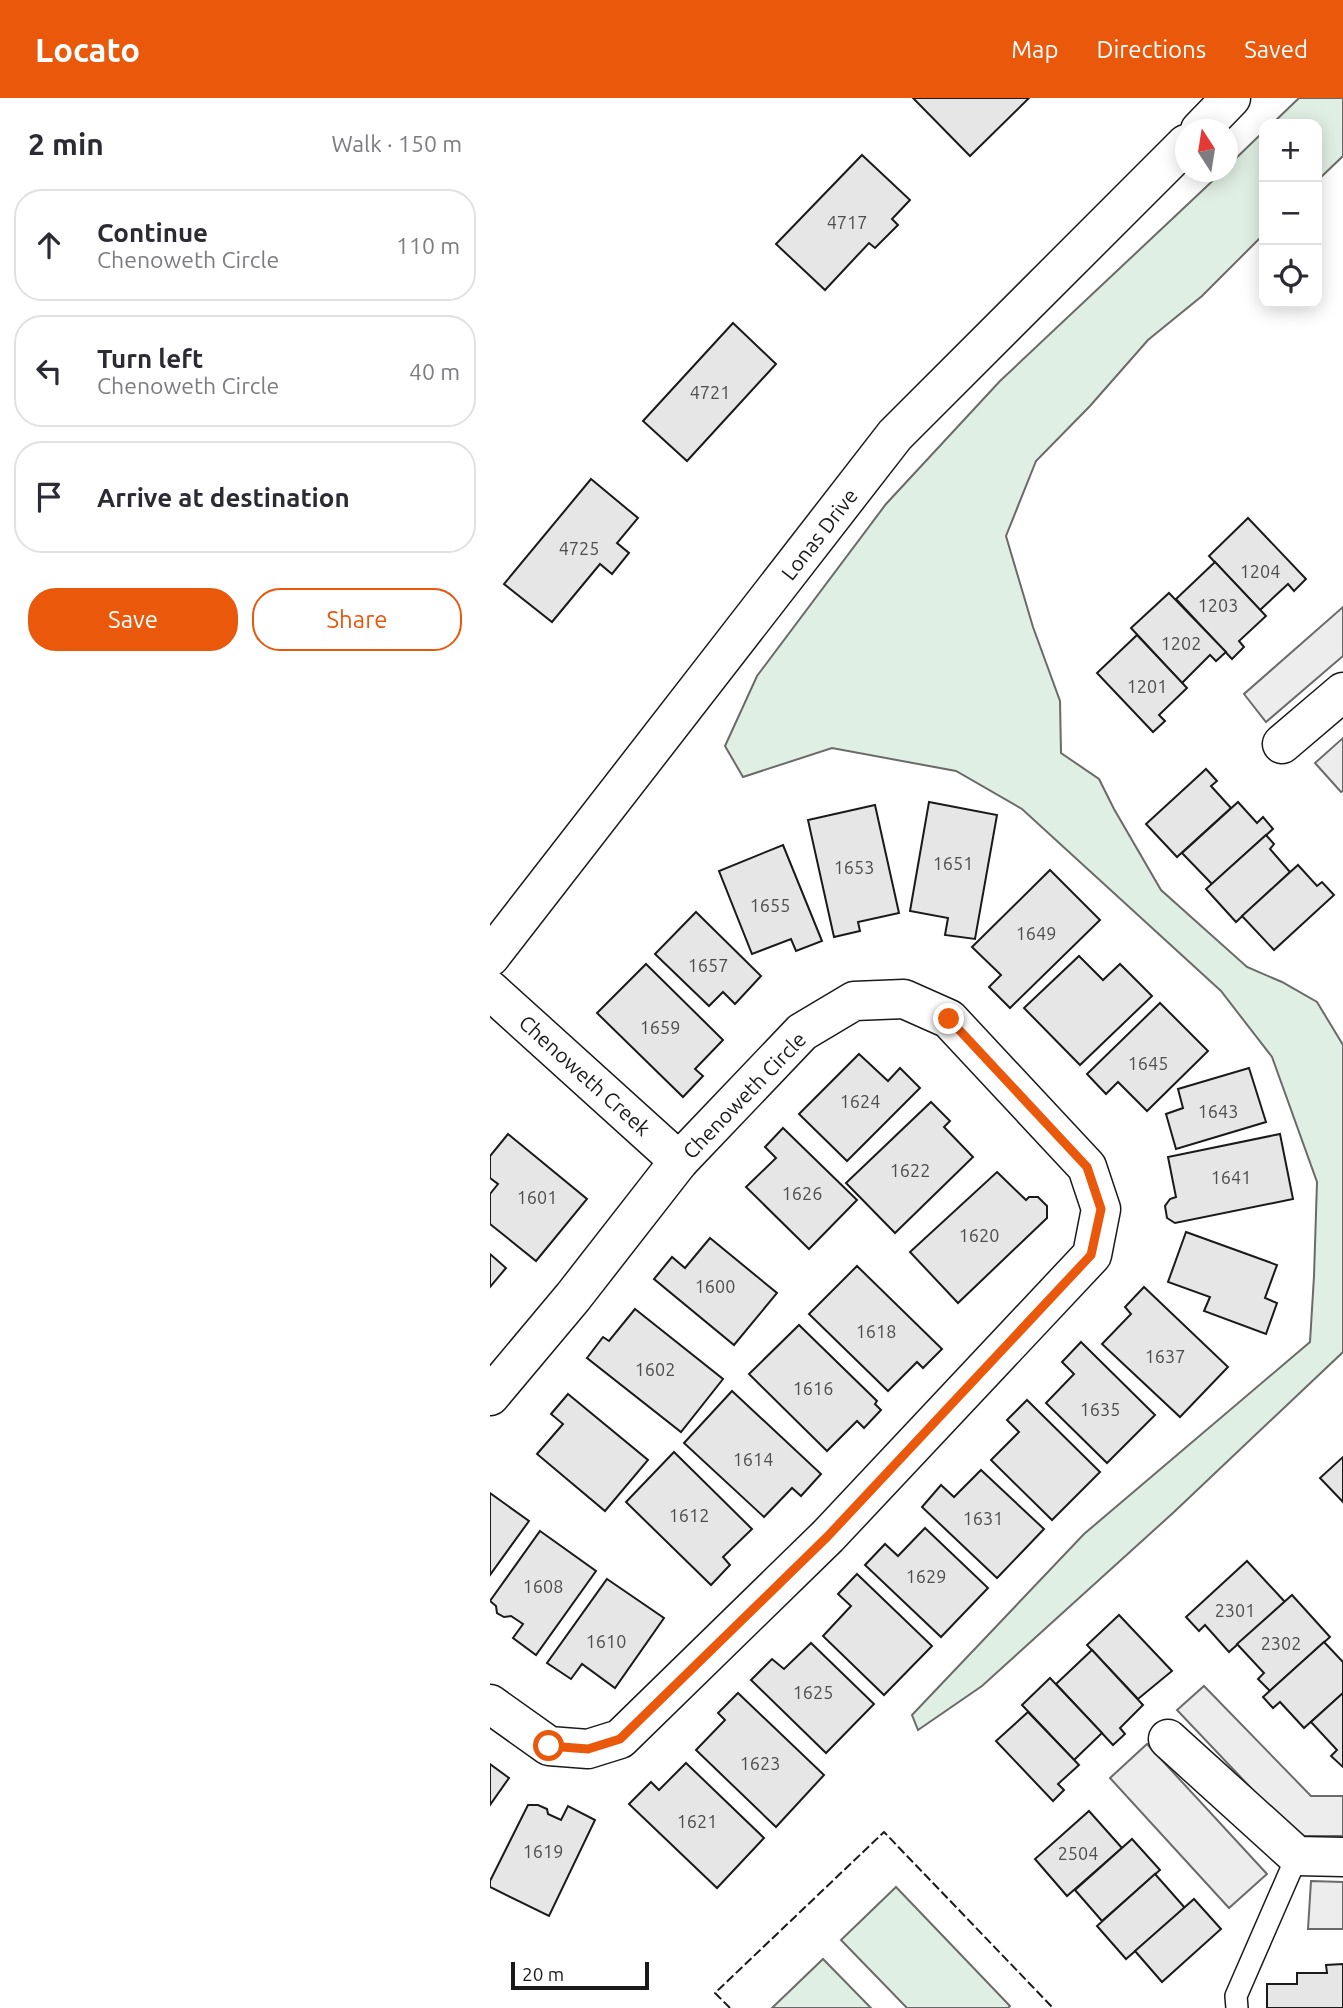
<!DOCTYPE html>
<meta charset="utf-8">
<style>
body{margin:0;font-family:Ubuntu,sans-serif;background:#f7f7f7;color:#2b2b33}
.controls{position:absolute;right:21px;top:21px;display:grid;overflow:hidden;border-radius:14px;box-shadow:0 4px 18px #0003}
.controls button{width:63px;height:63px;display:grid;place-items:center;padding:0;border:0;border-bottom:2px solid #e1e1e2;background:#fff;color:#2b2b33;font:35px sans-serif}
.compass{position:absolute;left:685px;top:21px;width:63px;height:63px;border-radius:50%;background:#fff;box-shadow:0 4px 18px #0003;rotate:348deg}
.scale{position:absolute;left:21px;bottom:18px;width:138px;box-sizing:border-box;padding-left:7px;border:4px solid #1a1a1a;border-top:0;font-size:19px;line-height:24px;white-space:nowrap;color:#1a1a1a;-webkit-text-stroke:5px #fff;paint-order:stroke}
.stop{position:absolute;width:21px;height:21px;margin:-16px;border:5px solid #ea580c;border-radius:50%;background:#fff}
.stop.end{background:#ea580c;border-color:#fff;box-shadow:0 2px 7px #0008}
.list{margin:0;padding:0;list-style:none}
h2{display:flex;justify-content:space-between;align-items:center;height:91px;margin:0;padding:0 28px;font-size:30px}
h2 small{font-size:23px;font-weight:400;color:#7c7c81}
.list li{display:grid;grid-template-columns:46px 1fr auto;gap:21px;align-items:center;box-sizing:border-box;height:112px;margin:0 14px 14px;padding:0 14px;border:2px solid #e1e1e2;border-radius:28px}
.list b{display:block;font-size:26px;white-space:nowrap}
.list p{margin:0;font-size:23px;white-space:nowrap;color:#7c7c81}
.list em{font-size:23px;font-style:normal;color:#7c7c81}
.actions{display:flex;gap:14px;padding:21px 28px}
.actions a{flex:1;padding:16px 0;border:2px solid #ea580c;border-radius:28px;text-align:center;font-size:24px;color:#ea580c}
.actions .main{background:#ea580c;color:#fff}
.icon{flex:none;width:38px;height:38px;fill:none;stroke:currentColor;stroke-width:2;stroke-linecap:round;stroke-linejoin:round}
.map{position:relative;flex:none;width:853px;height:1910px;overflow:hidden}
header{display:flex;align-items:center;gap:42px;box-sizing:border-box;height:98px;padding:0 35px;background:#ea580c;color:#fff}
header strong{font-size:33px}
nav{display:flex;gap:38px;margin-inline-start:auto;font-size:24px}
main{display:flex}
aside{flex:1;background:#fff}
.map>svg:first-child{display:block}
</style>
<header>
<strong>Locato</strong>
<nav><a>Map</a><a>Directions</a><a>Saved</a></nav>
</header>
<main>
<aside>
<h2>2 min<small>Walk · 150 m</small></h2>
<ul class="list">
<li><svg class="icon" aria-label="ahead" viewBox="0 0 24 24"><path d="M12 20V5M6 11l6-6 6 6"/></svg><div><b>Continue</b><p>Chenoweth Circle</p></div><em>110 m</em></li>
<li><svg class="icon" aria-label="left" viewBox="0 0 24 24"><path d="M17 20v-9H6M10 6l-5 5 5 5"/></svg><div><b>Turn left</b><p>Chenoweth Circle</p></div><em>40 m</em></li>
<li><svg class="icon" aria-label="arrive" viewBox="0 0 24 24"><path d="M6 21V4h12l-3 4 3 4H6"/></svg><div><b>Arrive at destination</b></div></li>
</ul>
<div class="actions"><a class="main">Save</a><a>Share</a></div>
</aside>
<div class="map">
<svg width="853" height="1910" viewBox="0 0 853 1910">
<rect width="100%" height="100%" fill="#fff"/>
<!-- green -->
<g fill="#e0efe3" stroke="#6a6a6a" stroke-width="2">
<polygon points="809,0 853,0 853,58 827,83 827,26 782,26"/>
<polygon points="774,33 774,136 712,198 658,242 600,308 546,363 516,438 543,529 570,603 571,655 609,681 624,711 671,792 757,869 792,884 827,904 853,947 853,1254 684,1414 492,1588 428,1632 422,1617 594,1436 820,1244 824,1178 827,1084 782,959 731,893 532,711 466,673 342,650 253,679 235,648 267,578 396,406 510,283 732,74 738,74 738,68"/>
<polygon points="406,1789 520,1908 518,1910 417,1910 351,1842"/>
<polygon points="333,1861 381,1910 282,1910"/>
</g>
<!-- parking -->
<g fill="#ededed" stroke="#6a6a6a" stroke-width="2">
<polygon points="853,509 853,558 776,624 754,596"/>
<polygon points="853,640 853,693 851,694 825,665"/>
<polygon points="714,1588 821,1698 853,1698 853,1738 812,1738 798,1729 687,1612"/>
<polygon points="657,1646 777,1776 739,1810 620,1680"/>
<polygon points="821,1783 853,1784 853,1831 818,1831"/>
</g>
<!-- building -->
<g fill="#e6e6e6" stroke="#1a1a1a" stroke-width="2">
<polygon points="423,0 539,0 480,58"/>
<polygon points="372,57 420,102 402,121 408,127 385,150 379,145 335,192 286,146"/>
<polygon points="243,225 286,266 197,363 153,323"/>
<polygon points="101,381 148,420 127,445 139,455 122,476 110,466 62,524 14,486"/>
<polygon points="758,420 816,481 804,493 798,486 770,512 719,458"/>
<polygon points="725,464 776,518 749,543 754,549 742,561 686,501"/>
<polygon points="679,495 736,554 726,563 720,557 692,585 641,530"/>
<polygon points="647,537 697,590 669,617 675,623 663,634 607,575"/>
<polygon points="716,671 727,683 721,688 741,710 687,759 656,726"/>
<polygon points="439,704 507,717 485,841 455,837 458,820 420,813"/>
<polygon points="748,704 767,725 773,719 783,731 722,786 692,755"/>
<polygon points="385,707 409,815 368,824 370,833 344,839 318,722"/>
<polygon points="776,737 784,746 780,751 800,774 746,824 716,791"/>
<polygon points="293,747 332,843 306,853 301,841 262,856 229,773"/>
<polygon points="808,767 827,788 832,784 844,797 784,852 752,818"/>
<polygon points="560,772 610,822 520,910 499,889 511,877 482,849"/>
<polygon points="206,814 271,878 245,906 233,894 219,908 165,856"/>
<polygon points="589,858 613,882 630,866 662,898 590,967 534,910"/>
<polygon points="156,866 233,942 205,971 213,978 193,999 107,915"/>
<polygon points="670,905 718,953 657,1013 628,984 616,996 597,976"/>
<polygon points="369,956 398,983 410,970 430,990 357,1063 309,1016"/>
<polygon points="759,970 776,1024 686,1051 676,1016 693,1010 688,991"/>
<polygon points="441,1004 460,1023 454,1029 483,1059 405,1135 356,1085"/>
<polygon points="293,1030 367,1102 319,1151 256,1089 286,1060 275,1049"/>
<polygon points="18,1036 97,1101 46,1163 0,1126 0,1096 8,1086 0,1080 0,1058"/>
<polygon points="790,1036 803,1101 685,1125 677,1120 675,1108 680,1101 686,1099 678,1059"/>
<polygon points="507,1074 536,1102 539,1099 548,1099 557,1108 557,1120 468,1205 420,1154"/>
<polygon points="696,1134 787,1167 775,1200 787,1205 776,1236 714,1213 720,1199 678,1184"/>
<polygon points="220,1140 287,1195 244,1247 164,1181 182,1159 195,1170"/>
<polygon points="0,1156 16,1170 0,1189"/>
<polygon points="367,1168 452,1251 433,1270 427,1264 398,1293 319,1216"/>
<polygon points="654,1189 738,1269 690,1319 612,1246 641,1216 635,1209"/>
<polygon points="145,1211 233,1281 191,1334 97,1260 113,1239 119,1243"/>
<polygon points="309,1227 387,1303 385,1306 391,1312 374,1330 367,1323 337,1353 259,1276"/>
<polygon points="591,1244 665,1317 617,1365 556,1305 584,1276 572,1264"/>
<polygon points="242,1293 331,1376 311,1398 302,1390 274,1419 194,1345"/>
<polygon points="78,1296 158,1362 115,1413 47,1356 73,1326 61,1316"/>
<polygon points="537,1302 610,1374 562,1422 501,1362 529,1334 517,1322"/>
<polygon points="184,1354 262,1431 233,1459 240,1467 221,1487 136,1404"/>
<polygon points="853,1359 853,1404 830,1380"/>
<polygon points="491,1372 554,1431 507,1480 432,1409 451,1387 464,1399"/>
<polygon points="0,1395 39,1423 0,1477"/>
<polygon points="435,1430 498,1490 451,1539 375,1467 395,1446 408,1458"/>
<polygon points="50,1433 106,1473 46,1557 23,1540 33,1526 21,1518 14,1519 7,1515 6,1508 0,1503"/>
<polygon points="757,1463 795,1504 739,1554 715,1527 709,1533 696,1519"/>
<polygon points="367,1476 442,1548 394,1597 333,1538 361,1508 348,1496"/>
<polygon points="117,1481 174,1520 125,1590 92,1566 81,1581 57,1565"/>
<polygon points="802,1497 840,1539 780,1593 768,1581 774,1575 747,1546"/>
<polygon points="629,1517 682,1573 648,1601 597,1547"/>
<polygon points="834,1544 853,1564 853,1595 814,1630 790,1604 783,1610 773,1599"/>
<polygon points="321,1545 384,1606 336,1655 261,1582 282,1561 294,1571"/>
<polygon points="602,1552 653,1607 630,1630 635,1636 623,1647 566,1586"/>
<polygon points="560,1580 612,1635 584,1662 532,1607"/>
<polygon points="248,1595 334,1677 286,1729 206,1652 235,1622 228,1615"/>
<polygon points="853,1595 853,1669 841,1658 847,1652 821,1624"/>
<polygon points="538,1614 589,1667 568,1686 574,1692 563,1703 506,1643"/>
<polygon points="196,1665 274,1740 227,1790 139,1706 161,1684 169,1692"/>
<polygon points="0,1666 19,1680 0,1707"/>
<polygon points="38,1707 48,1707 57,1711 58,1716 71,1722 78,1708 105,1722 59,1818 0,1789 0,1783"/>
<polygon points="599,1713 632,1750 577,1798 545,1761"/>
<polygon points="642,1741 670,1772 612,1823 585,1792"/>
<polygon points="665,1776 695,1810 636,1861 607,1828"/>
<polygon points="704,1801 731,1831 672,1884 645,1853"/>
<polygon points="853,1866 853,1910 777,1910 777,1886 807,1886 807,1875 837,1875 836,1867"/>
</g>
<g fill="none" stroke-linecap="round" stroke-linejoin="round">
<!-- service casing -->
<g stroke="#1a1a1a" stroke-width="24">
<polyline id="service" points="747,1910 746,1898 807,1758"/>
</g>
<!-- minor casing -->
<g stroke="#1a1a1a" stroke-width="41">
<g id="minor">
<polyline points="792,646 853,594"/>
<polyline points="0,892 189,1063"/>
<polyline points="0,1298 83,1199 189,1063 312,934 364,903 414,901 459,921 597,1069 611,1111 602,1157 338,1438 130,1641 98,1651 59,1648 0,1606"/>
<polyline points="678,1641 807,1758 853,1759"/>
</g>
</g>
<!-- tertiary casing -->
<g stroke="#1a1a1a" stroke-width="41">
<g id="tertiary">
<polyline points="710,32 741,0"/>
<polyline points="0,859 405,337 696,46"/>
</g>
</g>
<!-- service -->
<use href="#service" stroke="#fff" stroke-width="21"/>
<!-- minor -->
<use href="#minor" stroke="#fff" stroke-width="38"/>
<!-- tertiary -->
<use href="#tertiary" stroke="#fff" stroke-width="38"/>
<!-- fence -->
<polyline stroke="#1a1a1a" stroke-width="2" stroke-dasharray="9 3.5" stroke-linecap="butt" points="240,1910 225,1895 394,1734 563,1910"/>
</g>
<g fill="none" stroke-linecap="round" stroke-linejoin="round">
<!-- route -->
<polyline stroke="#ea580c" stroke-width="9" points="59,1648 98,1651 130,1641 338,1438 601,1157 611,1111 597,1069 459,921"/>
</g>
<g text-anchor="middle" dominant-baseline="central" stroke-width="5" stroke-linejoin="round" paint-order="stroke">
<!-- number labels -->
<g font-size="18" fill="#4d4d4d">
<text x="357" y="124">4717</text>
<text x="220" y="294">4721</text>
<text x="89" y="450">4725</text>
<text x="770" y="473">1204</text>
<text x="728" y="507">1203</text>
<text x="691" y="545">1202</text>
<text x="657" y="588">1201</text>
<text x="463" y="765">1651</text>
<text x="364" y="769">1653</text>
<text x="280" y="807">1655</text>
<text x="546" y="835">1649</text>
<text x="218" y="867">1657</text>
<text x="170" y="929">1659</text>
<text x="658" y="965">1645</text>
<text x="370" y="1003">1624</text>
<text x="728" y="1013">1643</text>
<text x="420" y="1072">1622</text>
<text x="741" y="1079">1641</text>
<text x="312" y="1095">1626</text>
<text x="47" y="1099">1601</text>
<text x="489" y="1137">1620</text>
<text x="225" y="1188">1600</text>
<text x="386" y="1233">1618</text>
<text x="675" y="1258">1637</text>
<text x="165" y="1271">1602</text>
<text x="323" y="1290">1616</text>
<text x="610" y="1311">1635</text>
<text x="263" y="1361">1614</text>
<text x="199" y="1417">1612</text>
<text x="493" y="1420">1631</text>
<text x="436" y="1478">1629</text>
<text x="53" y="1488">1608</text>
<text x="745" y="1512">2301</text>
<text x="116" y="1543">1610</text>
<text x="791" y="1545">2302</text>
<text x="323" y="1594">1625</text>
<text x="270" y="1665">1623</text>
<text x="207" y="1723">1621</text>
<text x="53" y="1753">1619</text>
<text x="588" y="1755">2504</text>
</g>
<!-- street labels -->
<g font-size="21" fill="#1a1a1a" stroke="#fff">
<text transform="translate(329 436) rotate(-52)">Lonas Drive</text>
<text transform="translate(95 977) rotate(42)">Chenoweth Creek</text>
<text transform="translate(254 997) rotate(-46)">Chenoweth Circle</text>
</g>
</g>
</svg>
<div class="controls">
<button>+</button>
<button>−</button>
<button><svg class="icon" aria-label="locate" viewBox="0 0 24 24"><circle cx="12" cy="12" r="6"/><path d="M12 2v4M12 18v4M2 12h4M18 12h4"/></svg></button>
</div>
<svg class="compass" viewBox="-18 -18 36 36"><path d="M0-13l5 13h-10z" fill="#e53935"/><path d="M0 13l5-13h-10z" fill="#7c7c81"/></svg>
<div class="scale">20 m</div>
<div class="stop" style="left:59px;top:1648px"></div>
<div class="stop end" style="left:459px;top:921px"></div>
</div>
</main>
